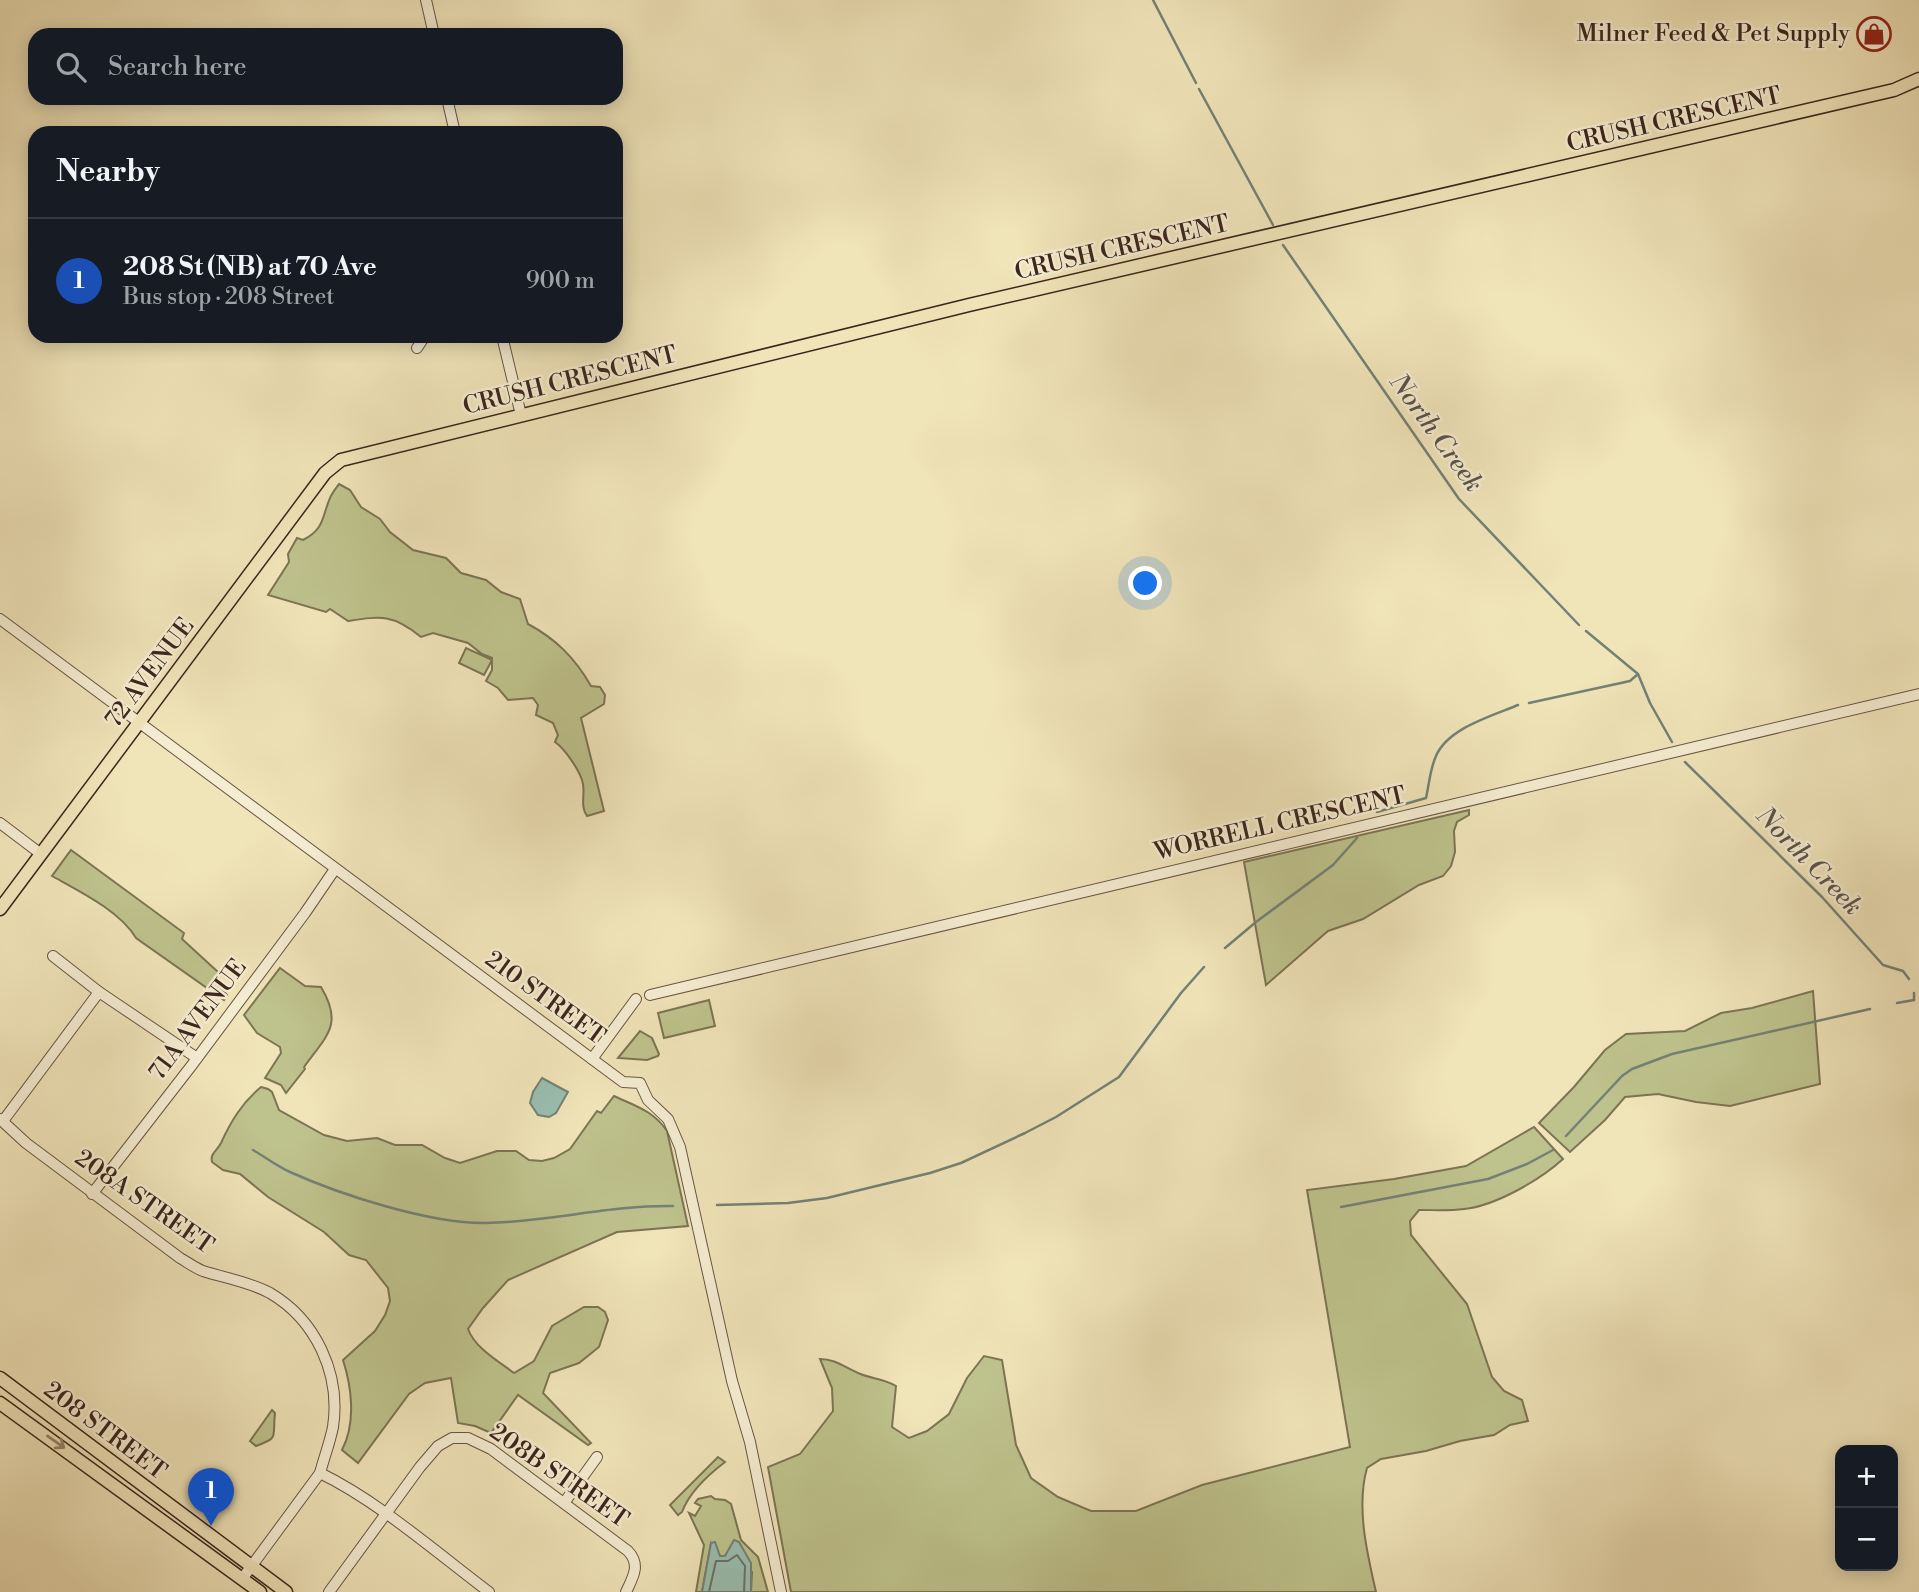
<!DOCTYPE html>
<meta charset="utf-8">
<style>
body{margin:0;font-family:"Libre Bodoni",serif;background:#242831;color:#f1f3f6}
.controls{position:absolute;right:21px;bottom:21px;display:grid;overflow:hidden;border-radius:14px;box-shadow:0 4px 18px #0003}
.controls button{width:63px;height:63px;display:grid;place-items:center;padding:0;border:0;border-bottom:2px solid #363941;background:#171b24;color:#f1f3f6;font:35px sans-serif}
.you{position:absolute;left:1146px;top:584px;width:24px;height:24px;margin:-18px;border:5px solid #fff;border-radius:50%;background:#1a73e8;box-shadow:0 0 0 10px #1a73e833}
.badge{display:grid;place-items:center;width:46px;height:46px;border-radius:50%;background:#1a73e8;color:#fff;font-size:23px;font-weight:700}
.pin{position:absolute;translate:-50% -58px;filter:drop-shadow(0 2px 4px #0008)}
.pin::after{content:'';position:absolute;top:37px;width:24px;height:21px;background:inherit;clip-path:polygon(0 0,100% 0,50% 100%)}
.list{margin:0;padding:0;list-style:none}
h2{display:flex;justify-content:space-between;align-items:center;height:91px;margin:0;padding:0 28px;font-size:30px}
h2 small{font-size:23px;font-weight:400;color:#9ea1a6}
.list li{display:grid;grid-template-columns:46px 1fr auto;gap:21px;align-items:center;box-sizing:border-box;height:126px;padding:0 28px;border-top:2px solid #363941}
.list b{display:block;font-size:26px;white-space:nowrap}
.list p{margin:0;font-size:23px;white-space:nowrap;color:#9ea1a6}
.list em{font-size:23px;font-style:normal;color:#9ea1a6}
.icon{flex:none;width:38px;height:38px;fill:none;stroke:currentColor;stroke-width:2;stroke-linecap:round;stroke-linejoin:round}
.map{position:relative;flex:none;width:1919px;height:1592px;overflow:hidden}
.search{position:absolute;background:#171b24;box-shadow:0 4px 18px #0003;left:28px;top:28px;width:595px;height:77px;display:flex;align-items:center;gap:18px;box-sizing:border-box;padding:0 24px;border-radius:21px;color:#9ea1a6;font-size:26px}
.panel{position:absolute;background:#171b24;box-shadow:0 4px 18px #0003;left:28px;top:126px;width:595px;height:217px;border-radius:21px}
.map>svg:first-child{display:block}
</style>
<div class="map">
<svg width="1919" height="1592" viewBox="0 0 1919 1592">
<rect width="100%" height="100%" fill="#f0e4b9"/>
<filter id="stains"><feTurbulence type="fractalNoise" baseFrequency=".00286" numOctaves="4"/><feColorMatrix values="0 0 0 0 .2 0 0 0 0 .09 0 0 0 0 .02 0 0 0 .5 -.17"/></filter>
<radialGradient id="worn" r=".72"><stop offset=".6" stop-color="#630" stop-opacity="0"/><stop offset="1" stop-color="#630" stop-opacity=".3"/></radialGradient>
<!-- green -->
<g fill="#bec28c" stroke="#7c7454" stroke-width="2">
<path d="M339 484 350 490 361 507 380 519 390 532 413 550 446 558 461 573 486 580 501 592 520 599 528 624C556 639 575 658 591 686L600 687 605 695 604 704 581 718 604 811 587 816C580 806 585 796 583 784 581 772 565 749 555 742L558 735 553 723 536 715 538 705 533 698 508 700 498 688 486 681 492 670V660L484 675 459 663 466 648 492 660V658L482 654 468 643 433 633 421 637C393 614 381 616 348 621L330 609 326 612 268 595 289 562 288 554 297 538 303 540C325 529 322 516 330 498 332 493 336 488 339 484Z"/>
<polygon points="1469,810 1469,815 1457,822 1454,831 1455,852 1451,866 1443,876 1419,885 1363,919 1328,931 1266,985 1244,862"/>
<path d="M71 850 184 933 182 939 218 972 220 986 227 995 224 1000 136 938C120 911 79 891 52 876Z"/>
<path d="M280 968 305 986 321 987C344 1025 326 1036 304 1067L305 1069 286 1093 281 1085 265 1078 281 1053 280 1047 257 1033 244 1015Z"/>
<polygon points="1813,991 1820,1084 1730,1106 1696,1102 1658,1094 1625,1097 1605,1120 1570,1152 1539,1123 1574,1087 1605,1050 1626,1034 1685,1031 1721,1013 1752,1008"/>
<polygon points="709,1000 715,1026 664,1038 658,1013"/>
<polygon points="640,1031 652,1038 659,1054 658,1056 647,1060 618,1058"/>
<path d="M261 1087 268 1089 272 1092 279 1110 324 1135 347 1141 377 1138 395 1145H422L445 1158 460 1163 497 1151H516L529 1160 542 1161 554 1158 570 1149 597 1111 601 1113 614 1096C635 1106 654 1111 667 1131L688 1226 617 1232 508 1280 483 1308 468 1329C475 1348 498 1361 514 1373L534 1361 552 1326 584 1307H598L605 1312 608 1320 599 1347 579 1363 550 1373 543 1393 591 1443 588 1445 518 1395 491 1433 475 1426 458 1423 451 1378 425 1383 409 1394 358 1463 342 1450C356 1423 352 1388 343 1360L375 1331 385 1315 390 1301 388 1288 366 1260 349 1255 324 1232 268 1197 240 1174 223 1170 212 1162C210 1153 217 1151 221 1143 231 1121 242 1103 261 1087Z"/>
<path d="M1534 1127 1563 1159C1540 1180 1495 1206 1464 1209 1449 1211 1434 1210 1419 1210L1410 1221 1411 1235 1467 1304 1492 1377 1504 1391 1522 1400 1528 1421 1510 1425 1494 1435 1460 1441 1426 1451 1381 1459 1367 1468C1356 1507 1367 1553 1376 1592H791L768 1467 800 1454 833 1411 832 1388 820 1359C835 1359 844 1367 858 1373 871 1379 883 1378 896 1386L892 1427 909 1438 927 1431 949 1414 967 1378 984 1356 1002 1360 1016 1445 1031 1478 1058 1497 1091 1511H1136L1202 1485 1350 1447 1307 1190 1394 1179 1466 1166Z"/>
<path d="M272 1410 275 1413C272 1438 280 1437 256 1446L250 1441Z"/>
<path d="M718 1457 725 1462C708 1475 689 1493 682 1512L678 1515 670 1505Z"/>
<polygon points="711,1496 715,1499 725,1500 731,1504 741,1540 758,1557 768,1592 751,1592 752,1572 729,1551 725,1556 720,1556 711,1543 702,1592 696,1592 704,1545 689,1513 695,1516 701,1506 695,1503 698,1499"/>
</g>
<!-- water -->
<g fill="#9abeb1" stroke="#748176" stroke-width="2">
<polygon points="542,1078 568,1092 556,1113 549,1117 538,1115 530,1103 533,1092"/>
<polygon points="734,1540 739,1542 751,1563 751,1592 702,1592 711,1543 715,1542 720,1556 725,1556"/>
</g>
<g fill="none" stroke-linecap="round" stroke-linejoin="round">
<!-- shore -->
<polyline stroke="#6a7267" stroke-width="2" points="709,1592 716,1561 728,1561 737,1555 745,1566 744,1592"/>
<!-- stream -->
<g stroke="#748176" stroke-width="2.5">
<polyline points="1153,0 1196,83"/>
<polyline points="1199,89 1273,225"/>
<polyline points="1283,245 1459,499 1579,625"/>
<polyline points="1586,631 1638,674 1650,703 1672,742"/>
<polyline points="1529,703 1630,681 1638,674"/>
<polyline points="1685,762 1822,897 1883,965 1903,971 1909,979"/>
<path d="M1377 812 1426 798C1429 785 1430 769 1436 756 1448 728 1492 716 1518 705"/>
<polyline points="1225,948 1256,922 1333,865 1357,838"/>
<polyline points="1914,993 1914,1000"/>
<polyline points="1897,1003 1914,1000"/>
<polyline points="1566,1136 1622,1076 1632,1069 1672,1054 1870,1009"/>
<path d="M253 1150C265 1157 277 1166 290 1172 341 1195 431 1224 486 1223 549 1222 610 1205 673 1206"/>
<polyline points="717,1205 788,1203 827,1198 930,1173 961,1163 1025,1133 1056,1117 1119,1077 1181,993 1204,967"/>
<polyline points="1341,1207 1488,1179 1527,1164 1553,1150"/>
</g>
<!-- minor casing -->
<g stroke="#685544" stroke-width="12">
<g id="minor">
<polyline points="426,0 434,35"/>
<polyline points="447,98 455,133"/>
<polyline points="502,336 521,415"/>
<polyline points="417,348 425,336"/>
<polyline points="0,619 623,1082 640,1083 648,1100 668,1119 680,1147 732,1381 750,1442 781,1592"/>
<polyline points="0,823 41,854"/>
<polyline points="53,956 99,992 197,1058"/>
<polyline points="650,995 1919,694"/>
<polyline points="592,1059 636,999"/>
<path d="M0 1119 26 1143 180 1258C187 1262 195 1268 203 1271 225 1278 250 1282 270 1293 316 1320 341 1374 333 1427 330 1442 324 1458 320 1473L242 1579"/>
<polyline points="3,1121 99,992"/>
<polyline points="92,1194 192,1065 305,913 335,869"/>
<path d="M320 1473C378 1501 437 1553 489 1592"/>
<polyline points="564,1503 597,1457"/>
<path d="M329 1592 420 1467 438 1446 452 1438H468L491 1449 628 1551C641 1565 633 1577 626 1592"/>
</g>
</g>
<!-- major casing -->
<g stroke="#3b251d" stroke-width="15">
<g id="major">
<polyline points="0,909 325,473 341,460 969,305 1894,90 1919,79"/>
<polyline points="0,1378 286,1592"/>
<polyline points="0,1403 260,1592"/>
</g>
</g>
<!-- minor -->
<use href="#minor" stroke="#f5edd2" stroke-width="10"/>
<!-- major -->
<use href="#major" stroke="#f0e4b9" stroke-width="12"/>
</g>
<!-- one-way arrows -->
<defs><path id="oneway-shaft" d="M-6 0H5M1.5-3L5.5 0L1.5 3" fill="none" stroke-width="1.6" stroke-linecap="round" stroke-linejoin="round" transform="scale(1.75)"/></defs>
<use stroke="#96846b" href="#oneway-shaft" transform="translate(56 1442) rotate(35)"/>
<!-- icons -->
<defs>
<g id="shop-ring" transform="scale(1.75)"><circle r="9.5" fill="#f5edd2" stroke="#8f2418" stroke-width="1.5"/><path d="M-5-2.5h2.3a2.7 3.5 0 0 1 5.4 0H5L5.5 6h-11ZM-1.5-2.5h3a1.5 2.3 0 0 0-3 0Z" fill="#8f2418"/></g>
</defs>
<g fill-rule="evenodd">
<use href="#shop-ring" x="1874" y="34"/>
</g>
<g text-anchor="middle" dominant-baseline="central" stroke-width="5" stroke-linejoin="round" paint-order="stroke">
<!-- poi labels -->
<g font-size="24" fill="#3b251d" stroke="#f5edd2" text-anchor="end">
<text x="1850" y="34">Milner Feed &amp; Pet Supply</text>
</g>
<!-- street labels -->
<g font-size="24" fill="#3b251d" stroke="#f5edd2">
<text transform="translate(1674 120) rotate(-13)">CRUSH CRESCENT</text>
<text transform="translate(1122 248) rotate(-13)">CRUSH CRESCENT</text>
<text transform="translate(570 381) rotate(-14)">CRUSH CRESCENT</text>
<text transform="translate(150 673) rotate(-53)">72 AVENUE</text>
<text transform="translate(1280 824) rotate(-13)">WORRELL CRESCENT</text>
<text transform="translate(545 998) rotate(36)">210 STREET</text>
<text transform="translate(198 1020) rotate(-53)">71A AVENUE</text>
<text transform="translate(144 1202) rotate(35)">208A STREET</text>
<text transform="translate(105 1431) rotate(37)">208 STREET</text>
<text transform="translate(559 1476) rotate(35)">208B STREET</text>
</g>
<!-- water labels -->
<g font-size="26" font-style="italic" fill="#585349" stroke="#f5edd2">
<text transform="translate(1436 433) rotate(54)">North Creek</text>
<text transform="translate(1809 861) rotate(46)">North Creek</text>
</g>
</g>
<rect width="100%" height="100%" filter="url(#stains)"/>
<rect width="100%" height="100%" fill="url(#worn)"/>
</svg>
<div class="controls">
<button>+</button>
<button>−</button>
</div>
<div class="you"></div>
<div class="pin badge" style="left:211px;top:1526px;background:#1a4fb4">1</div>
<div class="search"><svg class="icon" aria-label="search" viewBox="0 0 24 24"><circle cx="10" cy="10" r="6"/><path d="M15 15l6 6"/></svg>Search here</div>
<section class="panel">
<h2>Nearby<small></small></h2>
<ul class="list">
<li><span class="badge" style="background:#1a4fb4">1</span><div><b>208 St (NB) at 70 Ave</b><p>Bus stop · 208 Street</p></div><em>900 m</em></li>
</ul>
</section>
</div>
